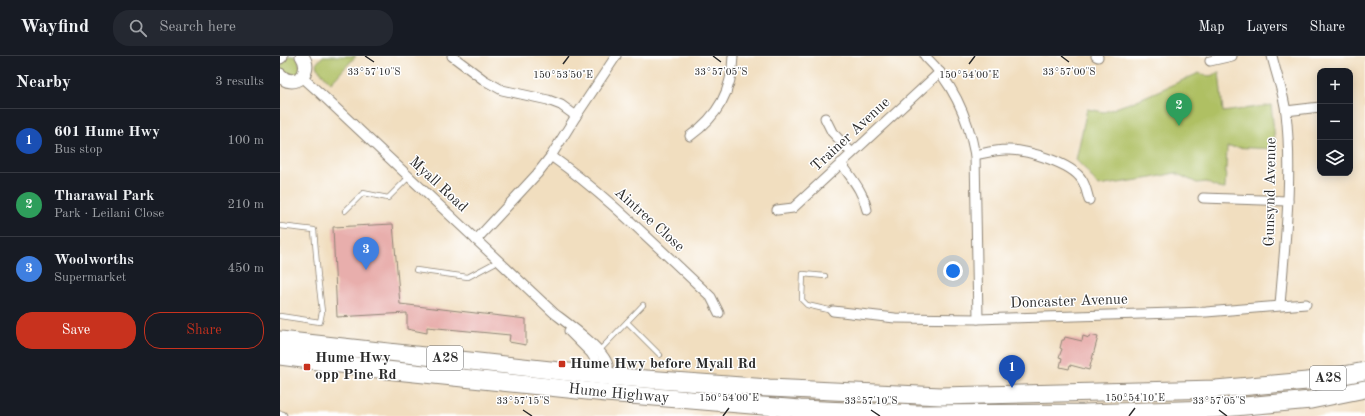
<!DOCTYPE html>
<meta charset="utf-8">
<style>
body{margin:0;font-family:"Old Standard TT",serif;background:#242831;color:#f1f3f6}
.controls{position:absolute;right:12px;top:12px;display:grid;overflow:hidden;border-radius:8px;box-shadow:0 2px 10px #0003}
.controls button{width:36px;height:36px;display:grid;place-items:center;padding:0;border:0;border-bottom:1px solid #363941;background:#171b24;color:#f1f3f6;font:20px sans-serif}
.you{position:absolute;left:673px;top:215px;width:14px;height:14px;margin:-10px;border:3px solid #fff;border-radius:50%;background:#1a73e8;box-shadow:0 0 0 6px #1a73e833}
.badge{display:grid;place-items:center;width:26px;height:26px;border-radius:50%;background:#c8321e;color:#fff;font-size:13px;font-weight:700}
.pin{position:absolute;translate:-50% -33px;filter:drop-shadow(0 1px 2px #0008)}
.pin::after{content:'';position:absolute;top:21px;width:14px;height:12px;background:inherit;clip-path:polygon(0 0,100% 0,50% 100%)}
.list{margin:0;padding:0;list-style:none}
h2{display:flex;justify-content:space-between;align-items:center;height:52px;margin:0;padding:0 16px;font-size:17px}
h2 small{font-size:13px;font-weight:400;color:#9ea1a6}
.list li{display:grid;grid-template-columns:26px 1fr auto;gap:12px;align-items:center;box-sizing:border-box;height:64px;padding:0 16px;border-top:1px solid #363941}
.list b{display:block;font-size:15px;white-space:nowrap}
.list p{margin:0;font-size:13px;white-space:nowrap;color:#9ea1a6}
.list em{font-size:13px;font-style:normal;color:#9ea1a6}
.actions{display:flex;gap:8px;padding:12px 16px}
.actions a{flex:1;padding:9px 0;border:1px solid #c8321e;border-radius:16px;text-align:center;font-size:14px;color:#c8321e}
.actions .main{background:#c8321e;color:#fff}
.icon{flex:none;width:22px;height:22px;fill:none;stroke:currentColor;stroke-width:2;stroke-linecap:round;stroke-linejoin:round}
.map{position:relative;flex:none;width:1085px;height:360px;overflow:hidden}
header{display:flex;align-items:center;gap:24px;box-sizing:border-box;height:56px;padding:0 20px;background:#171b24;border-bottom:1px solid #363941}
header strong{font-size:19px}
nav{display:flex;gap:22px;margin-inline-start:auto;font-size:14px}
.search{width:280px;height:36px;background:#242831;display:flex;align-items:center;gap:10px;box-sizing:border-box;padding:0 14px;border-radius:16px;color:#9ea1a6;font-size:15px}
main{display:flex}
aside{flex:1;background:#171b24}
.map>svg:first-child{display:block}
</style>
<header>
<strong>Wayfind</strong>
<div class="search"><svg class="icon" aria-label="search" viewBox="0 0 24 24"><circle cx="10" cy="10" r="6"/><path d="M15 15l6 6"/></svg>Search here</div>
<nav><a>Map</a><a>Layers</a><a>Share</a></nav>
</header>
<main>
<aside>
<h2>Nearby<small>3 results</small></h2>
<ul class="list">
<li><span class="badge" style="background:#1a4fb4">1</span><div><b>601 Hume Hwy</b><p>Bus stop</p></div><em>100 m</em></li>
<li><span class="badge" style="background:#2e9e5b">2</span><div><b>Tharawal Park</b><p>Park · Leilani Close</p></div><em>210 m</em></li>
<li><span class="badge" style="background:#3f7fe0">3</span><div><b>Woolworths</b><p>Supermarket</p></div><em>450 m</em></li>
</ul>
<div class="actions"><a class="main">Save</a><a>Share</a></div>
</aside>
<div class="map">
<svg width="1085" height="360" viewBox="0 0 1085 360">
<rect width="100%" height="100%" fill="#fff"/>
<filter id="ink" filterUnits="userSpaceOnUse"><feTurbulence type="fractalNoise" baseFrequency=".025" numOctaves="2"/><feDisplacementMap in="SourceGraphic" scale="8" xChannelSelector="R" yChannelSelector="G"/><feConvolveMatrix kernelMatrix="1 2 1 2 8 2 1 2 1" color-interpolation-filters="sRGB"/></filter>
<filter id="wash" filterUnits="userSpaceOnUse"><feTurbulence type="fractalNoise" baseFrequency=".012" numOctaves="4" result="noise"/><feDisplacementMap in="SourceGraphic" scale="16" xChannelSelector="R" yChannelSelector="G"/><feGaussianBlur stdDeviation="0.9" result="paint"/><feColorMatrix in="noise" values="0 0 0 0 0 0 0 0 0 0 0 0 0 0 0 0 0 1.4 0 .05"/><feComposite in="paint" operator="in"/></filter>
<g filter="url(#wash)">
<rect width="100%" height="100%" fill="#f1debf"/>
<!-- green -->
<g fill="#afc063" stroke="#6d7647">
<path d="M8 0H13L18 2 21 14 14 20 2 15C0 8 2 4 8 0Z"/>
<polygon points="43,0 76,0 51,27 37,12 36,8"/>
<path d="M939 15 943 56 991 49 996 93 947 91 945 133 938 132 927 126 917 127 895 117 872 122 818 130 806 114 796 104 807 53 824 56 855 45 919 17C926 21 933 21 939 15Z"/>
</g>
<g id="blocks">
<!-- building -->
<g fill="#e8aeac">
<polygon points="113,168 120,248 246,263 246,289 229,286 230,279 147,271 147,277 127,273 127,257 57,261 53,171"/>
<polygon points="810,279 818,281 809,314 790,309 789,313 780,311 782,302 779,301 782,293 780,292 782,284 784,284 785,281 802,285 803,280 809,282"/>
</g>
</g>
</g>
<g filter="url(#ink)">
<use href="#blocks" fill-opacity="0" stroke="#8e8475" stroke-width="1"/>
<g fill="none" stroke-linecap="round" stroke-linejoin="round">
<!-- lane casing -->
<g stroke="#8e8475" stroke-width="6">
<g id="lane">
<polyline points="65,155 83,137 108,142 129,121"/>
<polyline points="0,170 34,174 38,221 42,256 40,266 0,260"/>
<polyline points="136,214 188,221 218,205"/>
<polyline points="545,220 523,218 522,244 527,249 553,255"/>
<polyline points="347,266 380,299"/>
<polyline points="319,295 363,249"/>
</g>
</g>
<!-- street casing -->
<g stroke="#8e8475" stroke-width="11">
<g id="street">
<polyline points="172,0 204,24 222,34 268,44 281,49 296,60"/>
<path d="M645 0C673 27 688 61 695 99L698 263"/>
<polyline points="816,0 818,1"/>
<path d="M992 0C996 18 1004 38 1006 57 1013 121 1005 185 1000 249"/>
<polyline points="930,5 952,0"/>
<path d="M22 21 41 38 274 257C287 267 324 293 328 309 329 314 325 318 325 324"/>
<polyline points="1006,55 1040,51"/>
<polyline points="545,62 552,76 572,97"/>
<path d="M410 80C438 60 452 35 453 0"/>
<path d="M695 99C705 97 716 94 726 94 745 93 792 107 802 124 806 130 807 138 809 144"/>
<path d="M271 100C329 141 379 193 431 241L439 257"/>
<path d="M561 107C572 123 583 135 587 154"/>
<polyline points="923,142 1008,145"/>
<polyline points="497,154 513,152 660,16"/>
<polyline points="196,184 257,118 271,100 296,60 336,0"/>
<polyline points="553,255 615,262 698,263 926,256 1026,248"/>
<polyline points="289,275 311,297 325,320"/>
<polyline points="0,360 2,360"/>
</g>
</g>
<!-- secondary casing -->
<g stroke="#8e8475" stroke-width="15">
<g id="secondary">
<polyline points="0,1 1,0"/>
<path d="M0 19C6 26 14 27 22 21 27 14 27 7 22 0"/>
</g>
</g>
<!-- highway casing -->
<g stroke="#8e8475" stroke-width="19">
<g id="highway">
<polyline points="0,284 325,320 489,332 661,340 936,333 1038,324 1085,315"/>
<path id="s1" d="M0 300 106 314 326 337 520 353 637 358 805 357 932 353 1031 344 1085 333"/>
</g>
</g>
<!-- lane -->
<use href="#lane" stroke="#fff" stroke-width="4.5"/>
<!-- street -->
<use href="#street" stroke="#fff" stroke-width="9"/>
<!-- secondary -->
<use href="#secondary" stroke="#fff" stroke-width="13"/>
<!-- highway -->
<use href="#highway" stroke="#fff" stroke-width="17"/>
</g>
</g>
<!-- ticks -->
<path fill="none" stroke="#2b2b2b" stroke-width="1.5" d="M85 0 94 6M433 0 441 6M781 0 789 6M283 8 289 0M689 8 695 0M243 354 252 360M591 354 600 360M939 354 947 360M443 360 449 352M849 360 855 352"/>
<!-- markers -->
<g fill="#c8321e" stroke="#fff" stroke-width="1.5">
<rect x="278" y="304" width="8" height="8" rx="2"/>
<rect x="23" y="307" width="8" height="8" rx="2"/>
</g>
<g text-anchor="middle" dominant-baseline="central" stroke-width="3" stroke-linejoin="round" paint-order="stroke">
<!-- shield labels -->
<g fill="#fff" stroke="#6b6b6b" stroke-width="1">
<rect x="147" y="290" width="36" height="24" rx="3"/>
<rect x="1030" y="310" width="36" height="24" rx="3"/>
</g>
<g font-size="14" font-weight="bold" fill="#2b2b2b">
<text x="165" y="302">A28</text>
<text x="1048" y="322">A28</text>
</g>
<!-- street labels -->
<g font-size="15" fill="#2b2b2b" stroke="#fff">
<text transform="translate(571 79) rotate(-43)">Trainer Avenue</text>
<text transform="translate(158 129) rotate(43)">Myall Road</text>
<text transform="translate(991 136) rotate(-89)">Gunsynd Avenue</text>
<text transform="translate(369 164) rotate(42)">Aintree Close</text>
<text transform="translate(789 246) rotate(-2)">Doncaster Avenue</text>
<text stroke="none"><textPath href="#s1" startOffset="341">Hume Highway</textPath></text>
</g>
<!-- poi labels -->
<g font-size="15" font-weight="bold" fill="#2b2b2b" stroke="#fff" text-anchor="start">
<text x="35" y="302">Hume Hwy<tspan x="35" dy="17">opp Pine Rd</tspan></text>
<text x="290" y="308">Hume Hwy before Myall Rd</text>
</g>
</g>
<g font-size="10" text-anchor="middle" fill="#2b2b2b" stroke="#fff" stroke-width="3" stroke-linejoin="round" paint-order="stroke">
<text x="789" y="19">33°57'00"S</text>
<text x="94" y="19">33°57'10"S</text>
<text x="441" y="19">33°57'05"S</text>
<text x="283" y="22">150°53'50"E</text>
<text x="689" y="22">150°54'00"E</text>
<text x="449" y="345">150°54'00"E</text>
<text x="855" y="345">150°54'10"E</text>
<text x="243" y="348">33°57'15"S</text>
<text x="591" y="348">33°57'10"S</text>
<text x="939" y="348">33°57'05"S</text>
</g>
</svg>
<div class="controls">
<button>+</button>
<button>−</button>
<button><svg class="icon" aria-label="layers" viewBox="0 0 24 24"><path d="M12 4l9 5-9 5-9-5zM3 14l9 5 9-5"/></svg></button>
</div>
<div class="you"></div>
<div class="pin badge" style="left:732px;top:332px;background:#1a4fb4">1</div>
<div class="pin badge" style="left:899px;top:70px;background:#2e9e5b">2</div>
<div class="pin badge" style="left:86px;top:214px;background:#3f7fe0">3</div>
</div>
</main>
